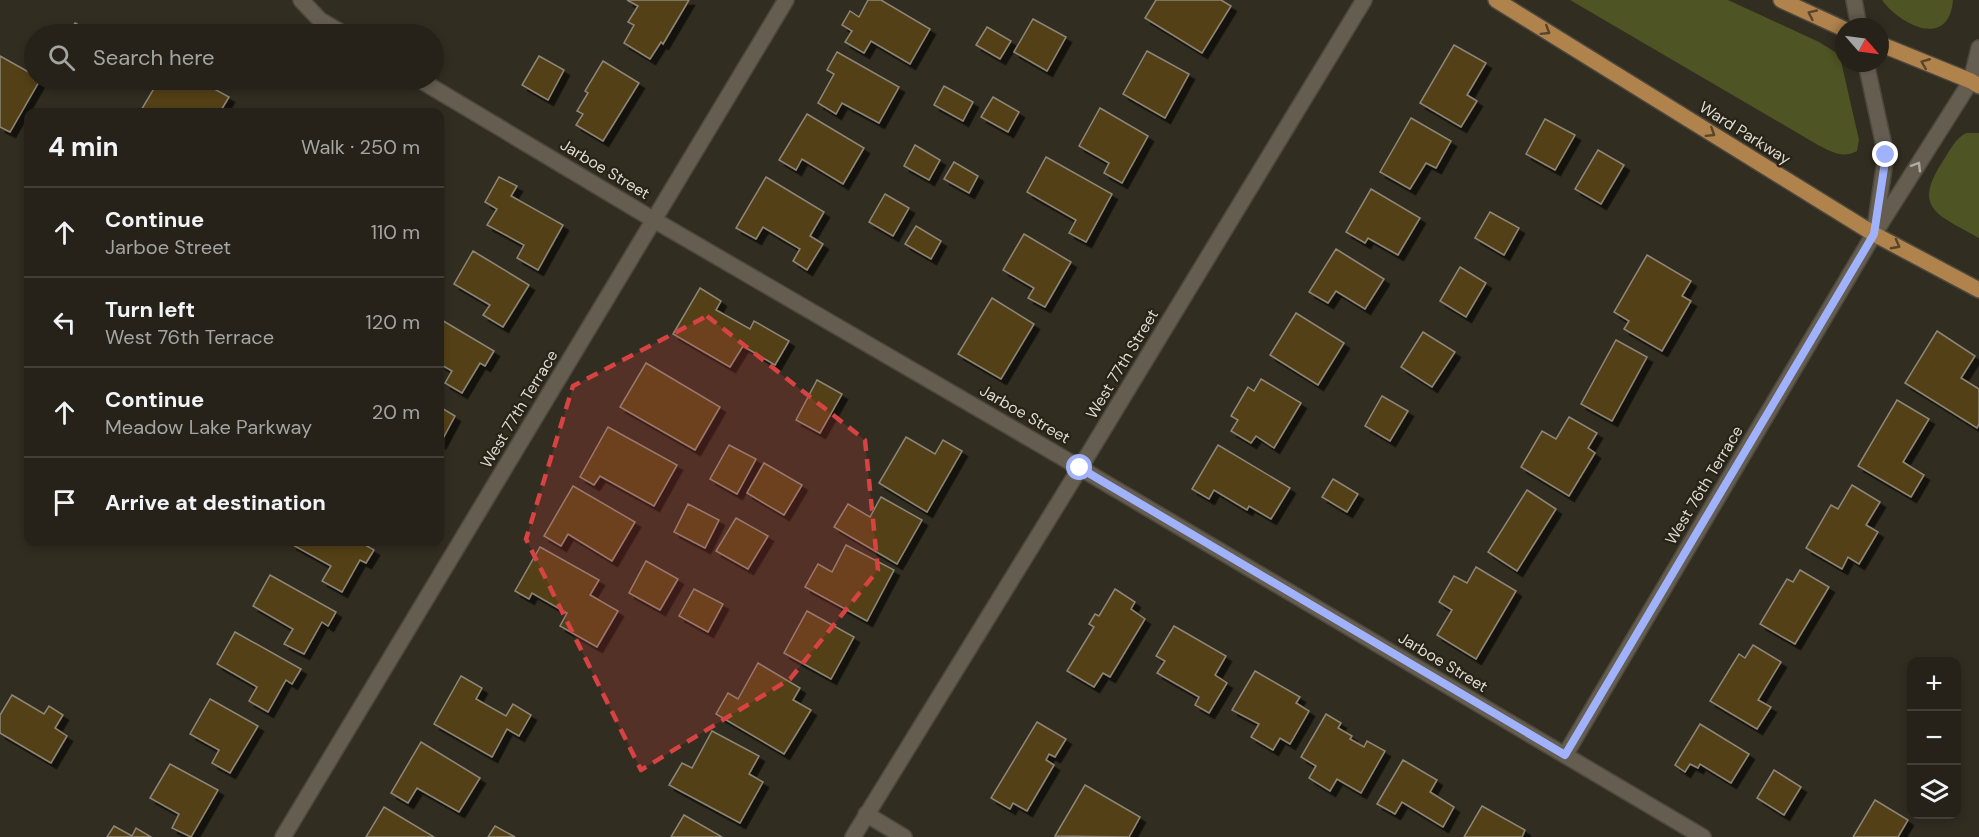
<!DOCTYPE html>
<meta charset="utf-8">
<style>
body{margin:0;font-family:"DM Sans",sans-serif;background:#2e2a22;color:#f1f3f6}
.controls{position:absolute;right:18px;bottom:18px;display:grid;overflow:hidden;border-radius:12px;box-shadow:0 3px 9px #0003}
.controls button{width:54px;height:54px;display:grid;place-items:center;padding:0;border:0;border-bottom:2px solid #423f38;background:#262219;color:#f1f3f6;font:30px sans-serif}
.compass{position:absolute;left:1835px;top:18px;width:54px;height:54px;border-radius:50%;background:#262219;box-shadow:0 3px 9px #0003;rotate:118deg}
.stop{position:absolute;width:18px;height:18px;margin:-14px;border:4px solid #a1b2fd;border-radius:50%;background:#fff}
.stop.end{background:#a1b2fd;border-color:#fff;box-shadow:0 2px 6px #0008}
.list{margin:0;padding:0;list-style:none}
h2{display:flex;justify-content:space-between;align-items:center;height:78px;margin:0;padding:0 24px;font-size:26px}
h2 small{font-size:20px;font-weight:400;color:#a4a4a2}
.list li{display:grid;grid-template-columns:39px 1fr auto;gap:18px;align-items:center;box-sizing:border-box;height:90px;padding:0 24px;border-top:2px solid #423f38}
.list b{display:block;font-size:22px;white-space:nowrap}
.list p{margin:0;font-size:20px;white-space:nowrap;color:#a4a4a2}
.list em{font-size:20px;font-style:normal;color:#a4a4a2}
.icon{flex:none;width:33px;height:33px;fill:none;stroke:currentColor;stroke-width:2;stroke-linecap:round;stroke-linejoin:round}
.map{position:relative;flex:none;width:1979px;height:837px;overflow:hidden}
.search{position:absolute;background:#262219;box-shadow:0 3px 9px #0003;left:24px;top:24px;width:420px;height:66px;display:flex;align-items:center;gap:15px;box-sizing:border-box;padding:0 21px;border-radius:33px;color:#a4a4a2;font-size:22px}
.panel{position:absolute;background:#262219;box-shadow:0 3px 9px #0003;left:24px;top:108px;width:420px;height:438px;border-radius:12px}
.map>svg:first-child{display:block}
</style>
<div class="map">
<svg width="1979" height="837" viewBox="0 0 1979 837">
<defs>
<filter id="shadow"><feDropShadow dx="5.5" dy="5.5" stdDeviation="0" flood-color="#0009"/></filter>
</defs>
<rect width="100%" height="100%" fill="#322d21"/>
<!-- green -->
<g fill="#4e5423">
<path d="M1570 0H1728L1819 42 1835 52 1841 61 1859 140 1857 151C1843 159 1832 152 1818 145Z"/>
<path d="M1882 0H1953C1949 49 1901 26 1882 0Z"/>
<path d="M1966 133H1979V238C1939 215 1911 209 1943 161 1950 150 1955 139 1966 133Z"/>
</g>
<!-- building -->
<g fill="#534115" stroke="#8d8678" stroke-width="1.5" filter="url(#shadow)">
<polygon points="627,0 689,0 663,44 661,42 650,59 624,43 634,25 628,22 638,6"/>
<polygon points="868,0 881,0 930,29 910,64 871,41 864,53 845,42 852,31 842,25 850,11 859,17"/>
<polygon points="1156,0 1221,0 1231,6 1202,53 1145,18"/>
<polygon points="1033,19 1066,37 1047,71 1014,52"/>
<polygon points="75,23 95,34 68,34"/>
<polygon points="987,27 1011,41 1000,59 976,45"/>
<polygon points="1454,45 1486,63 1467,95 1477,101 1461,127 1420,103"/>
<polygon points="1147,51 1189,74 1165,118 1123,94"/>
<polygon points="837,52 899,87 879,123 842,103 836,114 818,103 834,74 827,70"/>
<polygon points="0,56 34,75 34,80 40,80 10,132 0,127"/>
<polygon points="539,56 564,70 548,100 522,85"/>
<polygon points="603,61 639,83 603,141 576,125 583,114 577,111 588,93 585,91"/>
<polygon points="159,80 198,80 229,97 220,112 140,112"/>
<polygon points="944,86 973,102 963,121 934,105"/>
<polygon points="993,97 1019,112 1008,132 981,117"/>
<polygon points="1100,108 1148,136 1122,183 1104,173 1109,163 1079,146"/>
<polygon points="807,114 864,148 843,184 802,159 796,170 779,160"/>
<polygon points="1411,118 1451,141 1436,168 1426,163 1410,189 1380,172"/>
<polygon points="1545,119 1575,135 1555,170 1526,154"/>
<polygon points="915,145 940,160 929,180 904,166"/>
<polygon points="1598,150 1624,165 1601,204 1575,189"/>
<polygon points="1046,157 1112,194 1086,242 1069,233 1076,220 1027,192"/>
<polygon points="954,162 978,176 969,193 944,179"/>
<polygon points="499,177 517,186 511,196 563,225 538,270 517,258 524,245 487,225 497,209 485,202"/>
<polygon points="766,177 824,212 810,236 823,244 807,270 793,261 800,249 763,227 756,239 736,228"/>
<polygon points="1371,189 1420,218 1398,255 1368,238 1365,243 1346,232"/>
<polygon points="885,194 909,208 893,236 869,222"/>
<polygon points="1490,212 1519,228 1504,255 1475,238"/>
<polygon points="916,226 941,241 931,259 905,244"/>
<polygon points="1024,234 1071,262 1045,307 1028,298 1034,288 1003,270"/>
<polygon points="1336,249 1384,279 1365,309 1336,291 1328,303 1309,292"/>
<polygon points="473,251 529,285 503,327 483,315 490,305 454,284"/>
<polygon points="1647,255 1691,281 1682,296 1691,301 1662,351 1624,329 1629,321 1614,312"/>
<polygon points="1460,267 1486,283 1466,317 1440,301"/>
<polygon points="700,288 721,301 716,310 750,329 754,321 789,341 775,365 743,346 730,367 673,334"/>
<polygon points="992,298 1034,324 1001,379 958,354"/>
<polygon points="1296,313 1344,343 1318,385 1270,355"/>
<polygon points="440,319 494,351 485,366 480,363 462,393 445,383 452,371 440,364"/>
<polygon points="1937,331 1975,356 1961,378 1979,389 1979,424 1977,428 1905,383"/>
<polygon points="1423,332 1455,352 1432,387 1401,367"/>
<polygon points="1616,340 1647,357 1612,421 1581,404"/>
<polygon points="646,363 720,407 695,450 620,407"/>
<polygon points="1261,379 1301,403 1274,448 1256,436 1251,443 1231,431 1238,420 1231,416 1248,387 1254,391"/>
<polygon points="817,380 842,394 820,433 796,420"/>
<polygon points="1382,396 1408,411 1390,441 1365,426"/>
<polygon points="1897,400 1929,419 1903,462 1924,475 1911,497 1858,466"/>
<polygon points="440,407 455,416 440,444"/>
<polygon points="1569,417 1597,433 1588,448 1595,453 1569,496 1521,467 1542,431 1556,439"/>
<polygon points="608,427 677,465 654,506 600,476 594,485 580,477"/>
<polygon points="906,437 935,454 943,440 962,451 927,512 879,483"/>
<polygon points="729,445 756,459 737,494 710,479"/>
<polygon points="1218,445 1290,488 1271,519 1249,506 1247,510 1214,490 1209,499 1192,489"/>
<polygon points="764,463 802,485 784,515 747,493"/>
<polygon points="1333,479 1358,494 1347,512 1322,497"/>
<polygon points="1852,485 1880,502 1866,525 1878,532 1859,564 1848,557 1842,569 1806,548 1831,505 1838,509"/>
<polygon points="573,486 635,522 612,561 568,534 561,546 544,536"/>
<polygon points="1527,490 1556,509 1517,571 1488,552"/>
<polygon points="881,497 922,520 897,564 834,527 848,504 870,517"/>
<polygon points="688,504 719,520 705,548 674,532"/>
<polygon points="736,518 768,536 748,569 716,551"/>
<polygon points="292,542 360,542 374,550 366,563 360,560 342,592 322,581 331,566 291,544"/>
<polygon points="846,545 894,570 867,621 805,587 818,564 832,572"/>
<polygon points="540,547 599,580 590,595 618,611 597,647 560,626 567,613 532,593 529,599 515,591"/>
<polygon points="646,561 678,579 660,610 629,593"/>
<polygon points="1476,567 1516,591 1476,659 1437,635 1452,610 1439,602 1454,576 1467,583"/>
<polygon points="1800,570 1829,587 1795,644 1760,624 1787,579 1793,582"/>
<polygon points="270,575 336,612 328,626 322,622 304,654 284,644 293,629 253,606"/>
<polygon points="694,589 723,604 708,632 679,616"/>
<polygon points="1115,589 1135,602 1131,609 1145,619 1110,677 1103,673 1094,687 1067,671 1094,627 1089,624 1095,614 1099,616"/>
<polygon points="807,611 854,637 831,679 784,653"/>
<polygon points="1174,626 1226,656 1215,675 1227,683 1209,713 1195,705 1199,697 1157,673 1165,661 1156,656"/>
<polygon points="235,632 301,669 292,684 286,680 268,712 249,701 257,687 217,664"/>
<polygon points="1753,645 1781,662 1758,700 1771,707 1757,729 1710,701 1739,654 1745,658"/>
<polygon points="758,663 800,688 793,700 811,710 784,754 716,714 728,693 738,699"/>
<polygon points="1255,671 1300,697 1296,703 1309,711 1290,744 1280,738 1273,750 1251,737 1259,724 1232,710"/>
<polygon points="461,676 482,688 476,699 506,716 513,704 531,715 519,736 507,729 492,757 434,724"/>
<polygon points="12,695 44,714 49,706 63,715 55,728 67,736 51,763 0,733 0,715"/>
<polygon points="210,699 258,726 230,773 212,763 219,750 190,734"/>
<polygon points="1326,714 1341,723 1338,728 1352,736 1350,739 1364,747 1367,741 1385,751 1361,793 1337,779 1330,791 1309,778 1316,766 1301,757"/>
<polygon points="1037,722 1066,739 1055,757 1049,754 1046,760 1054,765 1027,811 1013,803 1010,809 991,798"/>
<polygon points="1700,724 1749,754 1731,783 1700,764 1698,768 1690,764 1685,772 1675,765"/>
<polygon points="712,731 759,756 749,774 763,782 740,823 669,785 682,763 692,768"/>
<polygon points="421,742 480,778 459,812 417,788 408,803 391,793"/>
<polygon points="1403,760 1437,780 1430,792 1454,807 1443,827 1402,802 1395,814 1377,804"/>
<polygon points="170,764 218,790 191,837 172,828 179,814 150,798"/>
<polygon points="1774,770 1801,787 1784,815 1757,798"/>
<polygon points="1085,785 1140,817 1129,837 1055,836"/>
<polygon points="1875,800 1908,820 1898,837 1853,837"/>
<polygon points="1482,806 1525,830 1522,837 1464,837"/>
<polygon points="384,807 434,837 366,837"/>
<polygon points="684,815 722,837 671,837"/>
<polygon points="114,826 132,836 136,828 151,837 107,837"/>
<polygon points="495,826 515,837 488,837"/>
</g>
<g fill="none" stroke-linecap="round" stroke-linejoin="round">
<!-- minor casing -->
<g stroke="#4d483e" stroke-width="18">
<g id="minor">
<polyline points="301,0 320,20 344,34"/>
<polyline points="1854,0 1859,27"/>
<polyline points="1866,63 1886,155 1875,228"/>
<polyline points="420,80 654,220 1053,452 1703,837"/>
<polyline points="1565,755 1874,234 1971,81 1979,48"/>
<polyline points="866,814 904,837"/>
<polyline points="283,837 786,0"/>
<polyline points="853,837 1080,468 1364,0"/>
</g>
</g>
<!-- major casing -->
<g stroke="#4d483e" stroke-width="18">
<g id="major">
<polyline points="1496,0 1874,234 1979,290"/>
<polyline points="1781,0 1844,29"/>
<polyline points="1880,44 1971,81 1979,86"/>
</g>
</g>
<!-- minor -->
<use href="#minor" stroke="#645d50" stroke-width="15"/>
<!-- major -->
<use href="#major" stroke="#b1834c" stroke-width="15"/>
</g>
<!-- one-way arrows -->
<defs><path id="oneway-chevron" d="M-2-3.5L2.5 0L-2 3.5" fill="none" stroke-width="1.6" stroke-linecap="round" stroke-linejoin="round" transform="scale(1.5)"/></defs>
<g stroke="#58452a">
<use href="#oneway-chevron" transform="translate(1812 14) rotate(-155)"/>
<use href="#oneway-chevron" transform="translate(1546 31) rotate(32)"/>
<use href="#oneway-chevron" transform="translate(1925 63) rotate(-158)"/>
<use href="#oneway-chevron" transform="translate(1711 133) rotate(32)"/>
<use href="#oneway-chevron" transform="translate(1896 245) rotate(28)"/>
</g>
<use stroke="#aea99f" href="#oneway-chevron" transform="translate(1917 166) rotate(-58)"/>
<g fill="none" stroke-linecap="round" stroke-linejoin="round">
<!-- route -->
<polyline stroke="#a1b2fd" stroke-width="8" points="1080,468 1565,755 1874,234 1886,155"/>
</g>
<!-- marked area -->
<path fill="#d74342" fill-opacity="0.2" stroke="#d74342" stroke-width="4.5" stroke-dasharray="12 8" stroke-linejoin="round" d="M707 316 865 440 878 570 790 679 641 770 526 539 573 386Z"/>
<g text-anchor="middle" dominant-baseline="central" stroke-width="4.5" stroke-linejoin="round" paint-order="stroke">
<!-- street labels -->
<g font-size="16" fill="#dfdbd3" stroke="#282317">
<text transform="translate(1745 133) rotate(32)">Ward Parkway</text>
<text transform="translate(605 169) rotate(31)">Jarboe Street</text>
<text transform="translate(1122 364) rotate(-59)">West 77th Street</text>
<text transform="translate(519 409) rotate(-59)">West 77th Terrace</text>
<text transform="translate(1025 414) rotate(30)">Jarboe Street</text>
<text transform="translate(1704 485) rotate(-59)">West 76th Terrace</text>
<text transform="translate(1443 662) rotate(31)">Jarboe Street</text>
</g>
</g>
</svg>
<div class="controls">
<button>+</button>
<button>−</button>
<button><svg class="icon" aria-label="layers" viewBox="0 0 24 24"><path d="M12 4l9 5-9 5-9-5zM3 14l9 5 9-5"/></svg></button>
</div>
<svg class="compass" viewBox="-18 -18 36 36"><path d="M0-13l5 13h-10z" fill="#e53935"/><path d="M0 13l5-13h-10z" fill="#a4a4a2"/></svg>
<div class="stop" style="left:1080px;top:468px"></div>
<div class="stop end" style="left:1886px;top:155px"></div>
<div class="search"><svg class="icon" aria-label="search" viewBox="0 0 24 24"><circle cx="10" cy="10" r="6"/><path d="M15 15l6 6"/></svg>Search here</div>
<section class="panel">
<h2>4 min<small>Walk · 250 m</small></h2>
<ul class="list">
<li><svg class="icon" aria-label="ahead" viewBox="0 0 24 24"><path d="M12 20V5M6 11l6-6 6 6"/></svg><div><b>Continue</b><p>Jarboe Street</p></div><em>110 m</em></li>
<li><svg class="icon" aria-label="left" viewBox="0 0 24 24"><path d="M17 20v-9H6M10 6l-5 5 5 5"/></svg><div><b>Turn left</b><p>West 76th Terrace</p></div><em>120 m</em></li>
<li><svg class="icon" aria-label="ahead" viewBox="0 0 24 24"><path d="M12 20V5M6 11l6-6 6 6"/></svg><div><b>Continue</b><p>Meadow Lake Parkway</p></div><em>20 m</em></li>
<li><svg class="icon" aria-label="arrive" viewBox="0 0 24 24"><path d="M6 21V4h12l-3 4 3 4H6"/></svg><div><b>Arrive at destination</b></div></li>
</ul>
</section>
</div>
